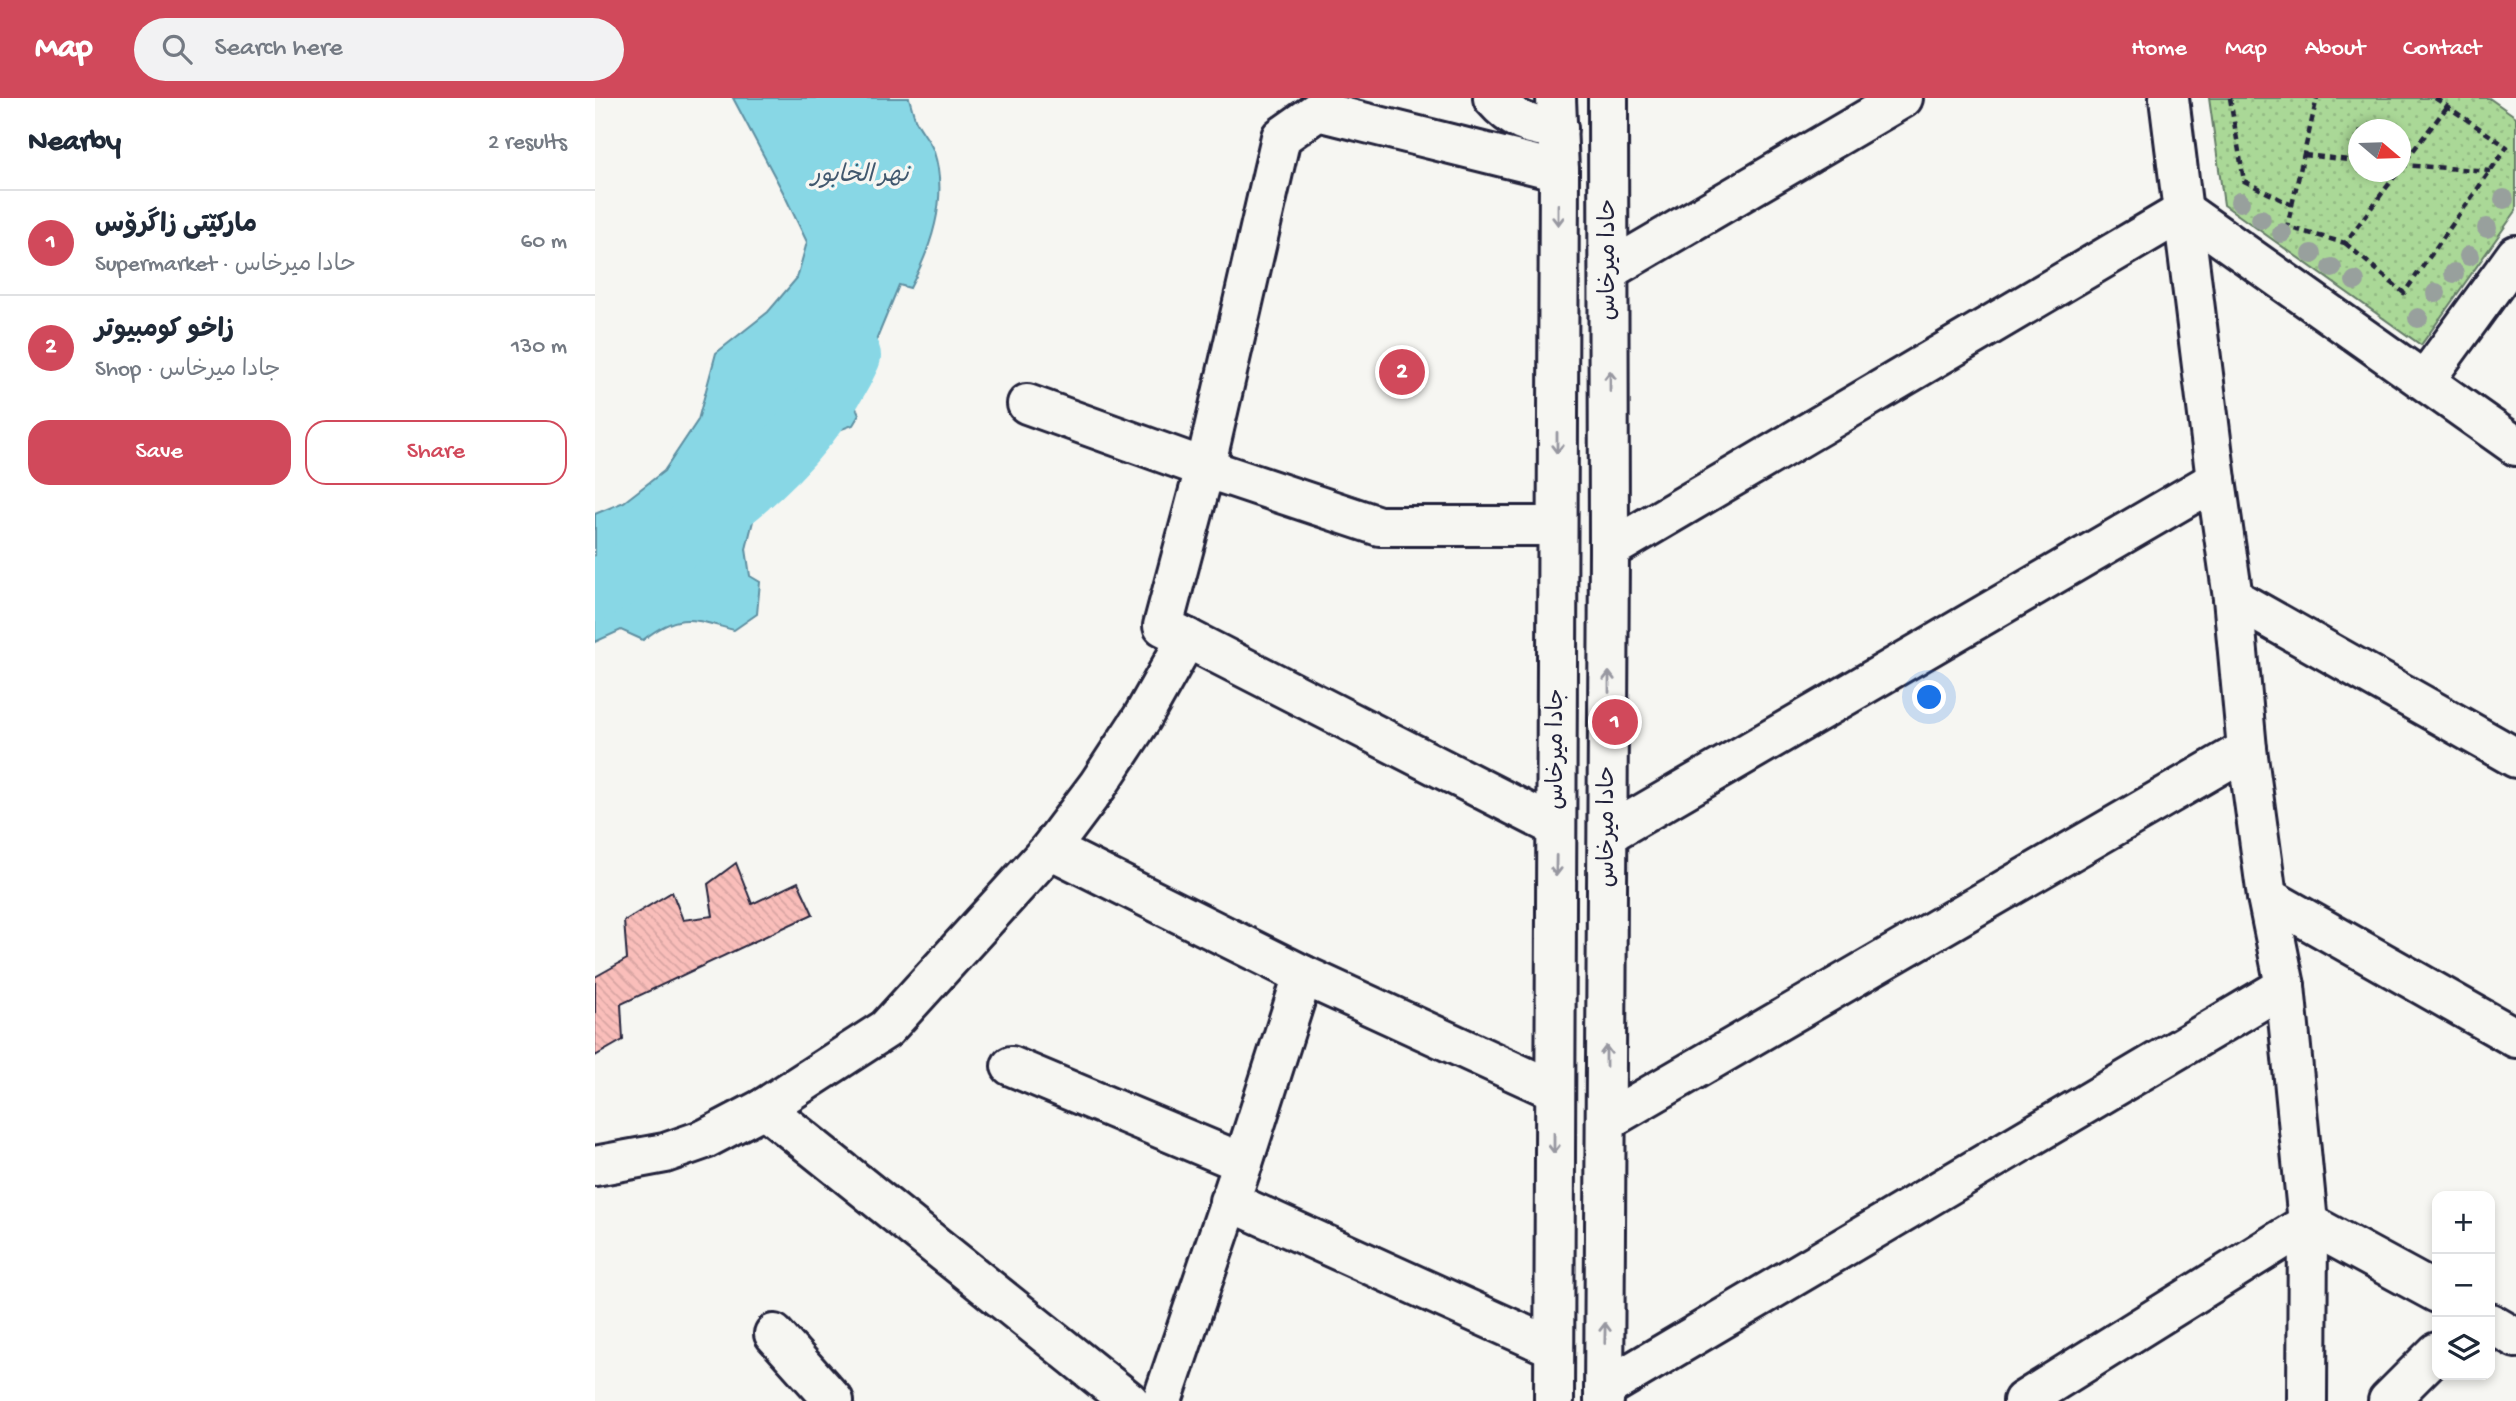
<!DOCTYPE html>
<meta charset="utf-8">
<style>
body{margin:0;font-family:"Gochi Hand","Playpen Sans Arabic",sans-serif;background:#f2f2f3;color:#1f2937}
.controls{position:absolute;right:21px;bottom:21px;display:grid;overflow:hidden;border-radius:14px;box-shadow:0 4px 10px #0003}
.controls button{width:63px;height:63px;display:grid;place-items:center;padding:0;border:0;border-bottom:2px solid #e0e1e3;background:#fff;color:#1f2937;font:35px sans-serif}
.compass{position:absolute;left:1753px;top:21px;width:63px;height:63px;border-radius:50%;background:#fff;box-shadow:0 4px 10px #0003;rotate:109deg}
.you{position:absolute;left:1335px;top:600px;width:24px;height:24px;margin:-18px;border:5px solid #fff;border-radius:50%;background:#1a73e8;box-shadow:0 0 0 10px #1a73e833}
.badge{display:grid;place-items:center;width:46px;height:46px;border-radius:50%;background:#d1495b;color:#fff;font-size:23px;font-weight:700}
.pin{position:absolute;translate:-50% -50%;border:4px solid #fff;box-shadow:0 2px 7px #0006}
.list{margin:0;padding:0;list-style:none}
h2{display:flex;justify-content:space-between;align-items:center;height:91px;margin:0;padding:0 28px;font-size:30px}
h2 small{font-size:23px;font-weight:400;color:#747a83}
.list li{display:grid;grid-template-columns:46px 1fr auto;gap:21px;align-items:center;box-sizing:border-box;height:105px;padding:0 28px;border-top:2px solid #e0e1e3}
.list b{display:block;font-size:26px;white-space:nowrap}
.list p{margin:0;font-size:23px;white-space:nowrap;color:#747a83}
.list em{font-size:23px;font-style:normal;color:#747a83}
.actions{display:flex;gap:14px;padding:21px 28px}
.actions a{flex:1;padding:16px 0;border:2px solid #d1495b;border-radius:21px;text-align:center;font-size:24px;color:#d1495b}
.actions .main{background:#d1495b;color:#fff}
.icon{flex:none;width:38px;height:38px;fill:none;stroke:currentColor;stroke-width:2;stroke-linecap:round;stroke-linejoin:round}
.map{position:relative;flex:none;width:1921px;height:1303px;overflow:hidden}
header{display:flex;align-items:center;gap:42px;box-sizing:border-box;height:98px;padding:0 35px;background:#d1495b;color:#fff}
header strong{font-size:33px}
nav{display:flex;gap:38px;margin-inline-start:auto;font-size:24px}
.search{width:490px;height:63px;background:#f2f2f3;display:flex;align-items:center;gap:18px;box-sizing:border-box;padding:0 24px;border-radius:38px;color:#747a83;font-size:26px}
main{display:flex}
aside{flex:1;background:#fff}
.map>svg:first-child{display:block}
</style>
<header>
<strong>Map</strong>
<div class="search"><svg class="icon" aria-label="search" viewBox="0 0 24 24"><circle cx="10" cy="10" r="6"/><path d="M15 15l6 6"/></svg>Search here</div>
<nav><a>Home</a><a>Map</a><a>About</a><a>Contact</a></nav>
</header>
<main>
<aside>
<h2>Nearby<small>2 results</small></h2>
<ul class="list">
<li><span class="badge">1</span><div><b>مارکێتی زاگرۆس</b><p>Supermarket · حادا ميرخاس</p></div><em>60 m</em></li>
<li><span class="badge">2</span><div><b>زاخو كومبيوتر</b><p>Shop · جادا ميرخاس</p></div><em>130 m</em></li>
</ul>
<div class="actions"><a class="main">Save</a><a>Share</a></div>
</aside>
<div class="map">
<svg width="1921" height="1303" viewBox="0 0 1921 1303">
<defs>
<pattern id="garden-dots" width="8" height="8" patternUnits="userSpaceOnUse" patternTransform="scale(1.75)"><rect width="8" height="8" fill="#aad897"/><path d="M2 2h.1M6 6h.1" fill="none" stroke="#92b983" stroke-width="1.8" stroke-linecap="round"/></pattern>
<pattern id="building-back-hatch" width="6" height="6" patternUnits="userSpaceOnUse" patternTransform="scale(1.75)"><rect width="6" height="6" fill="#fabeba"/><path d="M-1 5l2 2M0 0l6 6M5-1l2 2" fill="none" stroke="#d6a3a1"/></pattern>
</defs>
<rect width="100%" height="100%" fill="#f6f6f2"/>
<filter id="ink" filterUnits="userSpaceOnUse"><feTurbulence type="fractalNoise" baseFrequency=".0143" numOctaves="2"/><feDisplacementMap in="SourceGraphic" scale="14" xChannelSelector="R" yChannelSelector="G"/><feConvolveMatrix kernelMatrix="1 2 1 2 8 2 1 2 1" color-interpolation-filters="sRGB"/></filter>
<g filter="url(#ink)">
<!-- garden -->
<path fill="url(#garden-dots)" stroke="#667d69" stroke-width="2" fill-rule="evenodd" d="M1614 0H1894L1921 19V113L1826 247 1629 107ZM1764 32H1806V74H1764Z"/>
<!-- water -->
<path fill="#88d7e5" stroke="#5f8fa1" stroke-width="2" d="M138 0H314C316 7 318 14 320 21 325 32 335 42 339 54 354 100 336 150 315 190L304 187 257 301 264 317 258 327 244 332 214 326 194 341 175 366 161 411 151 451 155 478 165 484 162 516 139 532C97 521 85 513 48 542L26 532 0 544V416L29 404 69 373 103 322 121 255 173 214 202 180 212 144 188 94Z"/>
<g fill="none" stroke-linecap="round" stroke-linejoin="round">
<!-- river -->
<path stroke="#88d7e5" stroke-width="60" d="M0 493C97 439 209 362 256 258"/>
</g>
<!-- building -->
<polygon fill="url(#building-back-hatch)" stroke="#22223b" stroke-width="2" points="141,765 157,806 203,784 218,816 26,906 28,942 0,958 0,879 32,861 29,823 77,794 88,822 118,818 113,786"/>
<g fill="none" stroke-linecap="round" stroke-linejoin="round">
<!-- minor casing -->
<g stroke="#22223b" stroke-width="44">
<g id="minor">
<path d="M898 0C917 22 934 29 963 30"/>
<polyline points="1574,0 1621,382 1638,500 1652,651 1672,799 1690,888 1713,1125 1712,1303"/>
<polyline points="1014,172 1308,0"/>
<polyline points="1830,282 1921,157"/>
<polyline points="432,306 610,370 784,428 962,428"/>
<polyline points="1014,452 1589,113 1921,348"/>
<polyline points="1638,500 1921,660"/>
<polyline points="961,729 568,528 610,370 686,39 723,13 964,73"/>
<polyline points="1013,736 1621,382"/>
<polyline points="455,751 708,877 959,992"/>
<polyline points="1672,799 1921,940"/>
<polyline points="416,968 648,1065"/>
<polyline points="169,1010 534,1303"/>
<polyline points="1011,1023 1652,651"/>
<polyline points="0,1068 70,1055 110,1041 169,1010 291,931 455,751 503,687 547,620 592,540"/>
<polyline points="634,1103 959,1250"/>
<polyline points="1895,1225 1921,1240"/>
<polyline points="179,1236 239,1303"/>
<polyline points="1009,1291 1690,888"/>
<polyline points="567,1303 648,1065 708,877"/>
<polyline points="1428,1303 1713,1125 1842,1195"/>
<polyline points="1793,1303 1842,1254"/>
</g>
</g>
<!-- major casing -->
<g stroke="#22223b" stroke-width="44">
<g id="major">
<polyline points="959,1303 964,73 961,0"/>
<polyline points="1009,1303 1014,452 1013,0"/>
</g>
</g>
<!-- path -->
<g stroke="#22223b" stroke-width="4.5" stroke-dasharray="7 5" stroke-linecap="butt">
<polyline points="1635,0 1649,83 1697,107 1692,129 1750,145 1803,74"/>
<polyline points="1852,9 1807,67 1895,73"/>
<polyline points="1709,57 1764,63"/>
<polyline points="1697,107 1722,0"/>
<polyline points="1750,145 1809,195 1912,49 1840,0"/>
</g>
<!-- minor -->
<use href="#minor" stroke="#f6f6f2" stroke-width="38"/>
<!-- major -->
<use href="#major" stroke="#f6f6f2" stroke-width="38"/>
</g>
<!-- trees -->
<g fill="#98a09d">
<circle cx="1909" cy="101" r="10"/>
<circle cx="1645" cy="104" r="10"/>
<circle cx="1666" cy="121" r="10"/>
<circle cx="1892" cy="130" r="10"/>
<circle cx="1687" cy="135" r="10"/>
<circle cx="1717" cy="156" r="10"/>
<circle cx="1874" cy="158" r="10"/>
<circle cx="1737" cy="170" r="10"/>
<circle cx="1859" cy="175" r="10"/>
<circle cx="1760" cy="183" r="10"/>
<circle cx="1841" cy="195" r="10"/>
<circle cx="1823" cy="220" r="10"/>
</g>
<!-- one-way arrows -->
<defs><path id="oneway-shaft" d="M-6 0H5M1.5-3L5.5 0L1.5 3" fill="none" stroke-width="1.6" stroke-linecap="round" stroke-linejoin="round" transform="scale(1.75)"/></defs>
<g stroke="#9797a0">
<use href="#oneway-shaft" transform="translate(963 117) rotate(90)"/>
<use href="#oneway-shaft" transform="translate(1015 283) rotate(-90)"/>
<use href="#oneway-shaft" transform="translate(962 345) rotate(90)"/>
<use href="#oneway-shaft" transform="translate(1014 584) rotate(-90)"/>
<use href="#oneway-shaft" transform="translate(961 768) rotate(91)"/>
<use href="#oneway-shaft" transform="translate(1011 958) rotate(-90)"/>
<use href="#oneway-shaft" transform="translate(959 1045) rotate(90)"/>
<use href="#oneway-shaft" transform="translate(1010 1235) rotate(-89)"/>
</g>
</g>
<g text-anchor="middle" dominant-baseline="central" stroke-width="7" stroke-linejoin="round" paint-order="stroke">
<!-- street labels -->
<g font-size="23" fill="#22223b" stroke="#f6f6f2">
<text transform="translate(1014 162) rotate(-90)">حادا ميرخاس</text>
<text transform="translate(962 651) rotate(-90)">جادا ميرخاس</text>
<text transform="translate(1013 729) rotate(-90)">حادا ميرخاس</text>
</g>
<!-- water labels -->
<g font-size="24" font-style="italic" fill="#41586e" stroke="#f6f6f2">
<text x="265" y="78">نهر الخابور</text>
</g>
</g>
</svg>
<div class="controls">
<button>+</button>
<button>−</button>
<button><svg class="icon" aria-label="layers" viewBox="0 0 24 24"><path d="M12 4l9 5-9 5-9-5zM3 14l9 5 9-5"/></svg></button>
</div>
<svg class="compass" viewBox="-18 -18 36 36"><path d="M0-13l5 13h-10z" fill="#e53935"/><path d="M0 13l5-13h-10z" fill="#747a83"/></svg>
<div class="you"></div>
<div class="pin badge" style="left:1020px;top:624px">1</div>
<div class="pin badge" style="left:807px;top:274px">2</div>
</div>
</main>
